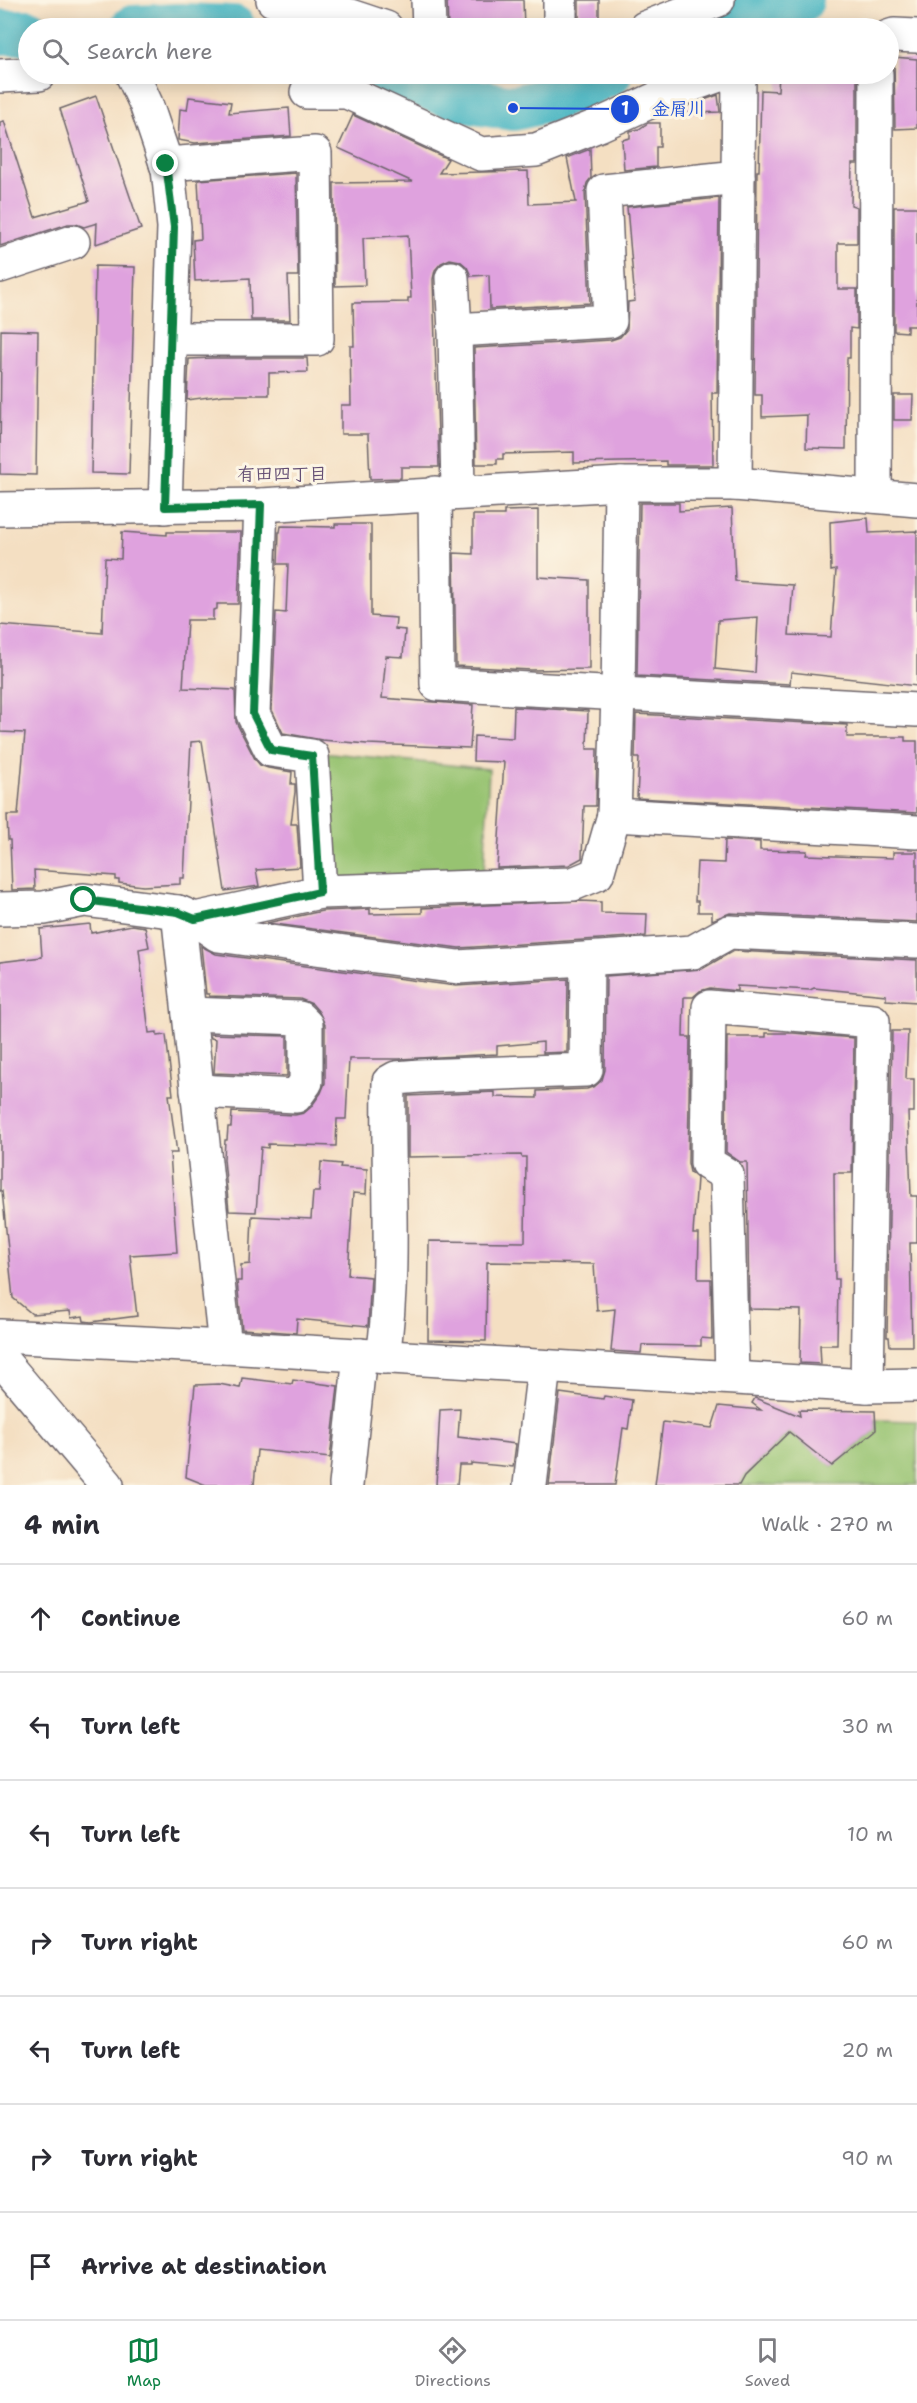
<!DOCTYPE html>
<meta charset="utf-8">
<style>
body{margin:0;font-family:"Shantell Sans","Klee One",sans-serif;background:#f7f7f7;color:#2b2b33}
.stop{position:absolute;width:18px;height:18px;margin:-14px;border:4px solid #0b8043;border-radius:50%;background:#fff}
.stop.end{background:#0b8043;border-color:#fff;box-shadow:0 2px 6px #0008}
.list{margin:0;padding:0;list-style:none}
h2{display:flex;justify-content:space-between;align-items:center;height:78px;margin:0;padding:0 24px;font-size:26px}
h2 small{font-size:20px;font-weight:400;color:#7c7c81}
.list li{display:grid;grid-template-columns:39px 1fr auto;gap:18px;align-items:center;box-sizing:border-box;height:108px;padding:0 24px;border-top:2px solid #e1e1e2}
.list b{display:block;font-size:22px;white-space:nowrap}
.list em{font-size:20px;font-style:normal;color:#7c7c81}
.icon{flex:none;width:33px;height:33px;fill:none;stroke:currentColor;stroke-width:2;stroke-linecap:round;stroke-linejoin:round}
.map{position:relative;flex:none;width:917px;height:1485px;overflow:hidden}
.search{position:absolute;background:#fff;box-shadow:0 3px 15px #0003;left:18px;right:18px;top:18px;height:66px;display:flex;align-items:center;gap:15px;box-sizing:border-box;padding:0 21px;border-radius:33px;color:#7c7c81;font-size:22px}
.sheet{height:834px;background:#fff}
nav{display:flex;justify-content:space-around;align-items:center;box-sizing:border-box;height:84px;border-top:2px solid #e1e1e2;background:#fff;font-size:16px;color:#7c7c81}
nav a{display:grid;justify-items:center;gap:3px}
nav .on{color:#0b8043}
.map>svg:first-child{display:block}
</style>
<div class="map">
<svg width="917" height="1485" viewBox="0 0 917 1485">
<rect width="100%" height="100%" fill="#fcf5e5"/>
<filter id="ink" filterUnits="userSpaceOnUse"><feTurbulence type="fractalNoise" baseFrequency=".0167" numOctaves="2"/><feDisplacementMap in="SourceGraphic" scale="12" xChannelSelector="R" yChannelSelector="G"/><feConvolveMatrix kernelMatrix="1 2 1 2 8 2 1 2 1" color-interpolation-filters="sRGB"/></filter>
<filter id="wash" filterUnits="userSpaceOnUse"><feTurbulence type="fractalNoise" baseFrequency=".008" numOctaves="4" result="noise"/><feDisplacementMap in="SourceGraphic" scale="24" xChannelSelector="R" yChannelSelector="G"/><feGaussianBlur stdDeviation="1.35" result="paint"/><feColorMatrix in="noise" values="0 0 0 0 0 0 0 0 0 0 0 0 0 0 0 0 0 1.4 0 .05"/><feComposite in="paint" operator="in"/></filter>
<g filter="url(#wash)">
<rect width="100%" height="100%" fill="#f4dfc2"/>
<!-- green -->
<g fill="#97c371" stroke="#5c7256" stroke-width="1.5">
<polygon points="321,752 489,769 484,874 336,879"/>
<polygon points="875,1420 917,1421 917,1485 739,1485 744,1476 789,1432 832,1466 876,1430"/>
</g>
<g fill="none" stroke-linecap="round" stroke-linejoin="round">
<!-- river -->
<g stroke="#48b6c2" stroke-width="46">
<polyline points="133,28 181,26 233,28"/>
<polyline points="710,28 801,0"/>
<polyline points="0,32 28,32"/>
<polyline points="389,74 464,100 513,108 553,99 609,74"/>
</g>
</g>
<g id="blocks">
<!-- building -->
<g fill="#dfa2de" fill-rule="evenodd">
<polygon points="447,0 523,0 524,28 448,28"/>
<rect x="579" y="0" width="20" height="28"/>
<polygon points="894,57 917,59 917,128 895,129"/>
<polygon points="779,74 857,74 857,164 852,164 851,205 857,207 857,243 838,243 838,289 857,289 857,329 850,328 850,358 847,358 846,449 806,448 807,415 762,417 762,395 755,395 757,171 759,171 761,90 778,91"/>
<polygon points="718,95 720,112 669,114 676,110"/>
<polygon points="96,96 141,229 96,244 97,223 84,227 76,224 68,224 0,246 0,122 4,121 35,217 89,201 60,109"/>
<polygon points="189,97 231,102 229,113 289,108 291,136 195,143 178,140 180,109 187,110"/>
<polygon points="353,115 448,159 439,173 528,171 529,204 576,202 567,158 590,149 591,178 587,183 585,192 590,303 490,309 489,275 471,276 467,267 460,261 450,259 441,263 435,270 433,279 439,467 401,467 401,478 370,479 368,434 341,434 341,405 351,405 350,346 354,346 353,303 408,302 408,298 411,298 408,235 363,238 365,285 335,286 334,183 413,182 338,148"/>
<polygon points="648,123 660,123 660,147 656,147 656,167 624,170 622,140 630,138 630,131 639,129"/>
<polygon points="296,173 298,276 288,276 290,320 251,320 250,278 195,281 193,240 201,239 198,180"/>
<polygon points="719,198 717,393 712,393 713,465 666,465 666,461 574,463 574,452 503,454 503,459 497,459 497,464 476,464 474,348 611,340 620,337 627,329 628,302 635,301 627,207"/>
<polygon points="894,207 917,207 917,326 907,326 907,332 894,331"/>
<polygon points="95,266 135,267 129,474 91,473"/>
<polygon points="1,330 38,331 36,475 0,474"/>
<polygon points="213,358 307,358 308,372 269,373 269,395 224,395 187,400 189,359"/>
<polygon points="894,395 913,395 912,420 894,420"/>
<path d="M640 503H679V511L732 508 735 581 793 585 789 635 831 637 836 570 831 571 830 522 868 518 869 533 917 531V686L791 672 790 684 637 676ZM758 617 755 673 715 669 718 620Z"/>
<polygon points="538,510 538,577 589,580 589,669 531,670 456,666 454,553 473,554 473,515 504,515 504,511"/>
<polygon points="335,524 371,524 371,616 396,618 395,629 405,630 403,657 386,656 382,698 473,705 470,748 367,744 322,740 283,733 272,710 276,612 286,613 288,564 278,564 279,532 280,532 281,526 335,527"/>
<polygon points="122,532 167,535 167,532 241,532 238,604 217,604 217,609 213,610 213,620 187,620 183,688 235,690 236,722 255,759 260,765 268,768 292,772 291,784 295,784 295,792 291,824 297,824 300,867 256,870 259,886 225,891 202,741 191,742 184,878 180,878 180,884 143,886 119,883 119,880 116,880 116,876 34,870 35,889 12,890 10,840 8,840 7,815 18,815 25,733 0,732 0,625 102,633 105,558 121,559"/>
<polygon points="514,707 588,711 587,749 597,749 596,806 584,806 582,858 569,865 497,868 504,762 473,761 474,736 513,738"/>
<polygon points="636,714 847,725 847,737 905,737 905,741 917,741 917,813 637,798 639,758 635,758"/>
<polygon points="725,840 760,842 760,850 807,851 806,855 893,858 893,852 917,852 917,922 730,913 712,920 712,912 698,912 698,901 695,901 697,862 724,863"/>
<polygon points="580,901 601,902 601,913 647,914 646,936 459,948 267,923 322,911 370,909 370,914 422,913 422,908"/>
<polygon points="90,924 91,933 132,925 145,927 149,947 139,949 149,1033 157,1032 157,1036 166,1035 173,1095 169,1095 177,1153 170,1153 177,1252 130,1255 137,1316 91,1322 84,1321 83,1316 71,1318 70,1311 32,1314 13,1298 2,1191 0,1191 0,962 42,957 40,929"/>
<polygon points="201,946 216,954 456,986 568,979 567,1052 543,1053 543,1042 497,1046 497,1054 399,1059 349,1059 346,1119 337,1119 336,1146 268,1144 268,1148 261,1147 256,1212 229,1211 224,1159 225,1140 227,1140 228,1127 231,1127 232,1112 295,1115 304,1113 311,1107 321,1093 325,1083 325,1025 319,1012 312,1004 300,999 209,996 209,994 206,994"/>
<polygon points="733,951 917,960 917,1002 886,1000 886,995 814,988 810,990 737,986 737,991 710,988 700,991 693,997 684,997 683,1037 690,1037 688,1163 690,1172 697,1178 693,1234 699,1234 698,1279 711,1279 712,1339 701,1338 701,1346 642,1345 641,1353 611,1351 615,1309 597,1311 594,1264 487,1262 486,1341 428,1340 429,1241 525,1242 526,1157 522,1157 521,1155 408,1157 408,1096 495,1092 495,1097 537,1098 537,1091 587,1089 595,1086 602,1080 605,1070 606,976 702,969"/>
<polygon points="892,1031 908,1031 906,1079 914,1079 914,1112 908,1112 911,1196 917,1196 917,1243 910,1243 912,1346 890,1346 889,1337 887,1337"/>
<polygon points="766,1033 793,1033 854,1038 852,1173 834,1173 835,1279 838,1279 837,1345 820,1345 821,1364 800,1363 801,1310 749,1309 747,1162 740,1162 726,1152 727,1037 766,1037"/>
<polygon points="210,1034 287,1036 287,1076 214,1073 216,1039 211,1038"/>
<polygon points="321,1162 341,1164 340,1167 367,1169 366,1194 353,1193 348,1275 371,1277 368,1326 297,1319 296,1333 242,1329 237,1281 241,1281 241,1265 250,1264 252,1216 311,1219 313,1192 319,1192"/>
<polygon points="242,1378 292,1384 293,1380 338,1386 330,1458 257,1450 254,1485 206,1485 186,1477 195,1385 219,1384 240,1388"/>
<polygon points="560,1393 603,1399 604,1396 632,1400 628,1429 623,1428 615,1485 549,1485"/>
<polygon points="755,1398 800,1416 799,1410 875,1411 876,1430 832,1466 789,1432 744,1476 739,1485 655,1485 663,1422 712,1428 719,1406 761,1410 752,1403"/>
<polygon points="460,1409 458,1437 516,1444 513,1467 471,1463 471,1465 459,1465 457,1485 436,1485 440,1410"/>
</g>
</g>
</g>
<g filter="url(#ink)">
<use href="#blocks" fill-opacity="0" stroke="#6c646a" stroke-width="1.5"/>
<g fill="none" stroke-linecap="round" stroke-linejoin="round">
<!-- minor casing -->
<g stroke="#6c646a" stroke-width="36">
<g id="minor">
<polyline points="273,0 350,16 386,28"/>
<polyline points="428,0 429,28"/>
<polyline points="560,0 560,28"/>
<polyline points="645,28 718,0"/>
<polyline points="888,37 894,35 917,36"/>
<polyline points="132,74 146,104 168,169 174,227 165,507"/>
<polyline points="0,76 39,74"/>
<polyline points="307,92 347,92 481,154 536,150 599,125 669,93 722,74"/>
<polyline points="166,164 315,153 317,339 172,339"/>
<polyline points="0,266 73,242"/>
<polyline points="452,278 455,330 458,492"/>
<polyline points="455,330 610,321 604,191 738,177"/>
<polyline points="735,484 739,74"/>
<polyline points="435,493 437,684 917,710"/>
<polyline points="875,496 876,74"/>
<polyline points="0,509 261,505 621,484 735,484 917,500"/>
<polyline points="614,815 917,832"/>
<polyline points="320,892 573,884 597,874 614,815 618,695 621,484"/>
<polyline points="0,909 44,908 84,900 178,912 195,919 320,892 312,756 271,750 253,714 261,505"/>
<polyline points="178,912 225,1347"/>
<polyline points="195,919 218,935 458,967 693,952 729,932 917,941"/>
<polyline points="189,1014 299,1018 306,1025 306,1082 296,1096 197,1091"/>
<polyline points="0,1336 225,1347 867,1386 917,1385"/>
<path d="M383 1357C396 1265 387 1174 389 1082L396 1078 420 1076 586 1070 587 959"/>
<polyline points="732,1377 727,1175 707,1163 709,1007 873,1021 867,1386"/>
<polyline points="346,1485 360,1355"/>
<polyline points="530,1485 544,1367"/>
</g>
</g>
<!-- major casing -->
<g stroke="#6c646a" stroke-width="36">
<polyline id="major" points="0,1358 107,1485"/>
</g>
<!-- minor -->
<use href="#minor" stroke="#fff" stroke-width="33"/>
<!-- major -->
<use href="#major" stroke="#fff" stroke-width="33"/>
</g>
</g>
<g fill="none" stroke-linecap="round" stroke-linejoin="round" filter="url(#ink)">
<!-- route -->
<polyline stroke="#0b8043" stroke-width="8" points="84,900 178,912 195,919 320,892 312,756 271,750 253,714 261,505 165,507 174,227 166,164"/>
</g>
<g text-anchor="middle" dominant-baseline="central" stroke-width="6" stroke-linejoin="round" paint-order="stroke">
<!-- neighbourhood labels -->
<g font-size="18" font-weight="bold" fill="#644f74" stroke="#fcf5e5">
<text x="282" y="474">有田四丁目</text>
</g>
</g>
<!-- callouts -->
<path fill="none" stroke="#1d4ed8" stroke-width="2" d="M513 108L625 109"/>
<g fill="#1d4ed8" stroke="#fcf5e5" stroke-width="2">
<circle cx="513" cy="108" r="6"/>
<circle cx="625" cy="109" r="15"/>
</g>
<g font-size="18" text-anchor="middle" font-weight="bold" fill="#fff">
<text x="625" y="115">1</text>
</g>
<g font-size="18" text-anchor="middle" font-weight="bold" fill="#1d4ed8" stroke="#fcf5e5" stroke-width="6" stroke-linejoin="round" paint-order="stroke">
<text x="679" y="115">金屑川</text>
</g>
</svg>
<div class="stop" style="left:84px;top:900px"></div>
<div class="stop end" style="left:166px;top:164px"></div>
<div class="search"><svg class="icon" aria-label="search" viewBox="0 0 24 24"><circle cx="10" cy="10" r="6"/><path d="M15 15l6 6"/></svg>Search here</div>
</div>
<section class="sheet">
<h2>4 min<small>Walk · 270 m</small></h2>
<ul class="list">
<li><svg class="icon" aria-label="ahead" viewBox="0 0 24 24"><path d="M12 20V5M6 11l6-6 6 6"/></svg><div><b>Continue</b></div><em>60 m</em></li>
<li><svg class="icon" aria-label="left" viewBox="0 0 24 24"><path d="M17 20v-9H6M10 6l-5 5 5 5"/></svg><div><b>Turn left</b></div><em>30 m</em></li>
<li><svg class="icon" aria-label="left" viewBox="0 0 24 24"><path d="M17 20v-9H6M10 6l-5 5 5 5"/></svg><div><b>Turn left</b></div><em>10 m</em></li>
<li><svg class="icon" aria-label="right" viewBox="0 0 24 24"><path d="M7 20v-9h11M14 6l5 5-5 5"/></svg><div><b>Turn right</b></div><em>60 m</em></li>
<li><svg class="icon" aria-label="left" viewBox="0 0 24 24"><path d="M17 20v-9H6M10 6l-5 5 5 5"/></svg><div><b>Turn left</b></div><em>20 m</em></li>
<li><svg class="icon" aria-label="right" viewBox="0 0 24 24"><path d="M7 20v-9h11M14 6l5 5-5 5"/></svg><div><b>Turn right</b></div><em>90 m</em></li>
<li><svg class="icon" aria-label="arrive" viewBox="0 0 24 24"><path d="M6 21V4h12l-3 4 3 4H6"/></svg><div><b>Arrive at destination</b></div></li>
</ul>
</section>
<nav>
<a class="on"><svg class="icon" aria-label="map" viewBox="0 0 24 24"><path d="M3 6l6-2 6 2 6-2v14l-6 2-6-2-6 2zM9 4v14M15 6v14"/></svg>Map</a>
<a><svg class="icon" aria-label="directions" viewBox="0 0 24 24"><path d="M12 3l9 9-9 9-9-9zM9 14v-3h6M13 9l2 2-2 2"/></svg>Directions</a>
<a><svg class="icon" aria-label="saved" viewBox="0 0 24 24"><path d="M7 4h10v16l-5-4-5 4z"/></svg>Saved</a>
</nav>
